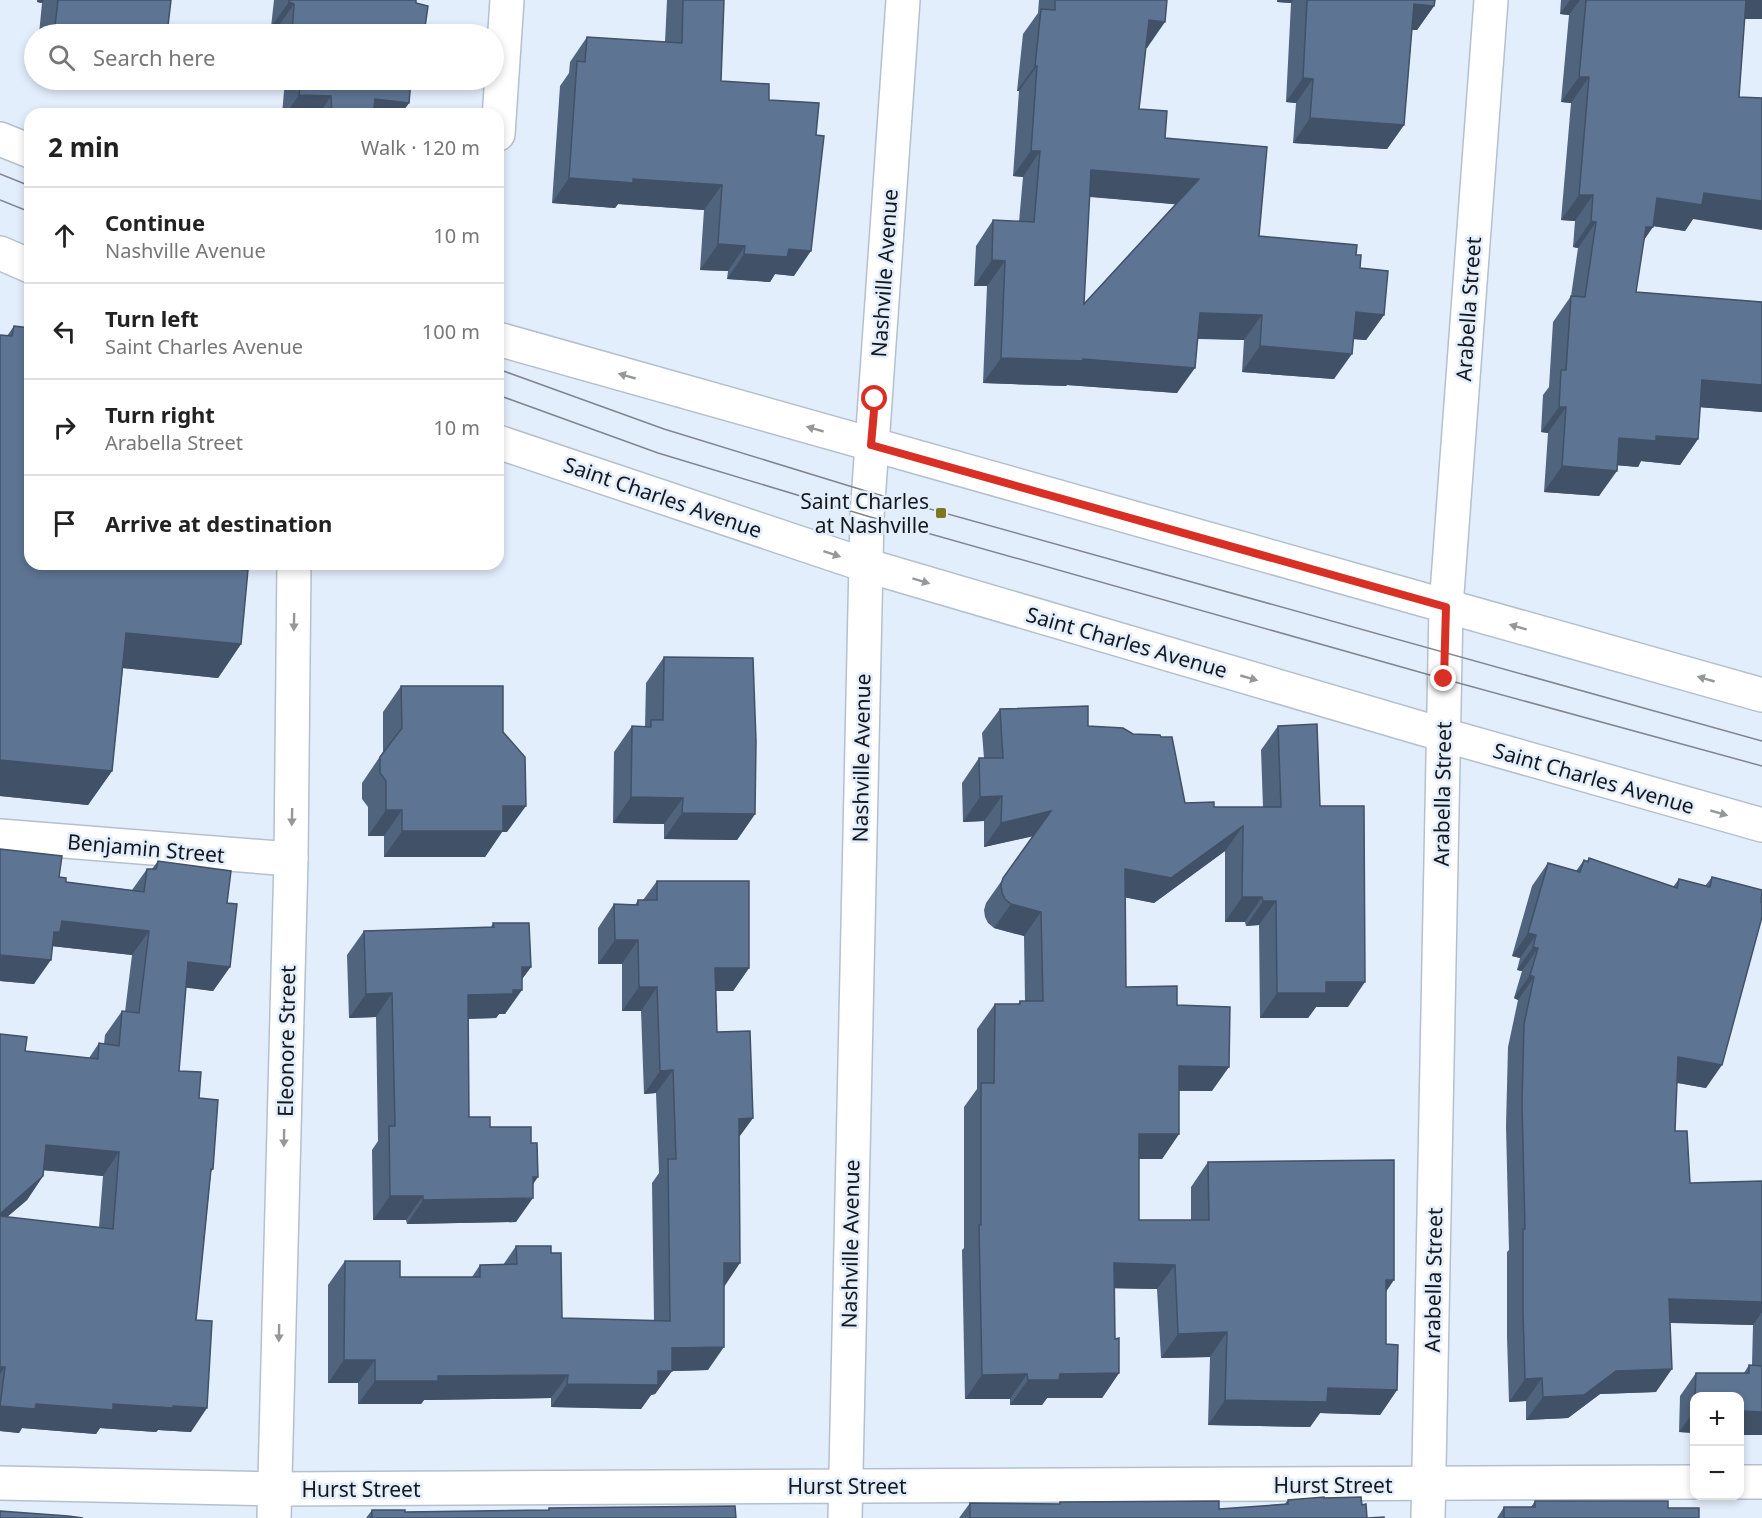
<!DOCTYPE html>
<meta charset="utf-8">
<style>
body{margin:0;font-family:"Noto Sans",sans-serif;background:#f2f2f2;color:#222}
.controls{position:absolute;right:18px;bottom:18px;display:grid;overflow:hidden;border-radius:12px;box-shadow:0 3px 9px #0003}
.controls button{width:54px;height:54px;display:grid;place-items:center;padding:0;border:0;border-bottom:2px solid #e0e0e0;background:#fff;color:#222;font:30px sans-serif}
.stop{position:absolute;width:18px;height:18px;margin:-14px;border:4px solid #d93025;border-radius:50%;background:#fff}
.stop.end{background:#d93025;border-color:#fff;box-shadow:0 2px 6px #0008}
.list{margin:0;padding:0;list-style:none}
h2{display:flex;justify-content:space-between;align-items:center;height:78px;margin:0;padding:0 24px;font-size:26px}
h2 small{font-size:20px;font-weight:400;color:#767676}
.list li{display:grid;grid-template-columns:39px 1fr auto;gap:18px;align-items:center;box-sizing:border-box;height:96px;padding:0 24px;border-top:2px solid #e0e0e0}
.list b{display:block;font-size:22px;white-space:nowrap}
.list p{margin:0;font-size:20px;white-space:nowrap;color:#767676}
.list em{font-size:20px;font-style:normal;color:#767676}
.icon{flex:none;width:33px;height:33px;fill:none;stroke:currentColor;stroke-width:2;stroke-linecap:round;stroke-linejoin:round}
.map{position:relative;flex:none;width:1762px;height:1518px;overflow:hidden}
.search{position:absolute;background:#fff;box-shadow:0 3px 9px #0003;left:24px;top:24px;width:480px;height:66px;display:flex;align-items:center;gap:15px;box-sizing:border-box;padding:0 21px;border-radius:33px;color:#767676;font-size:22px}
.panel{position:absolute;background:#fff;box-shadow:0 3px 9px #0003;left:24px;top:108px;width:480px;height:462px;border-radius:18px}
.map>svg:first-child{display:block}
</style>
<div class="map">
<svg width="1762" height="1518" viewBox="0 0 1762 1518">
<rect width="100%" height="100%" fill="#e3eefc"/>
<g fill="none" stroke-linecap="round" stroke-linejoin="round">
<!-- street casing -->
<g stroke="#b5c0cd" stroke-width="36">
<g id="street">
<polyline points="498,134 507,0"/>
<polyline points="0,836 291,859"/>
<polyline points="1740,1482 1762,1482"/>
<polyline points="0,1483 275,1489 1694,1482"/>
<polyline points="274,1518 291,859 294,564"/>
<polyline points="845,1518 867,516 903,0"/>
<polyline points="1428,1518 1446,607 1491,0"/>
</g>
</g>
<!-- secondary casing -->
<g stroke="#b5c0cd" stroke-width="36">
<g id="secondary">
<polyline points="0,139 30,151"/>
<polyline points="0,253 30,266"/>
<polyline points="498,339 1762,695"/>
<polyline points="498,442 865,565 1444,735 1762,825"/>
</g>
</g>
<!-- street -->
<use href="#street" stroke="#fff" stroke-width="33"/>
<!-- secondary -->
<use href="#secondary" stroke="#fff" stroke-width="33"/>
<!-- tram -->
<g stroke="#7f8690" stroke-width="1.5">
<polyline points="0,174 30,186"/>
<polyline points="0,200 30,212"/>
<polyline points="498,369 664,429 869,492 1762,741"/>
<polyline points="498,395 658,453 867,516 1444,679 1762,766"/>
</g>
</g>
<!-- wall -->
<g fill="#50647e" fill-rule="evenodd">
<polygon points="37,0 171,0 167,34 39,34 42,3 37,2"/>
<polygon points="274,0 416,0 416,3 424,34 276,34 277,28 271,27"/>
<polygon points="667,0 724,0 721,81 769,100 794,276 775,274 770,282 727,279 728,271 700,270 704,210 618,204 615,208 552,203 560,86 569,73 570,62 587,37 665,42"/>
<path d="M1039 0H1167L1147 48H1146L1139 109 1165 138 1259 236 1356 255 1360 268 1384 315 1366 340 1353 339 1334 379 1242 372 1244 340 1197 339 1177 393 1067 385 1066 386 983 383 987 286H974L976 246 993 220 1019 222 1023 177 1013 176 1019 91H1017L1023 34 1038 13ZM1089 197 1176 204 1084 304Z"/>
<polygon points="1277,0 1435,0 1434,6 1417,30 1412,30 1404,125 1387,149 1293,143 1296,103 1286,102 1291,3 1277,2"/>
<polygon points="1561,0 1762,0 1762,19 1744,19 1693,219 1685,231 1653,226 1644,240 1636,292 1762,302 1762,412 1700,407 1698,439 1680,465 1641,461 1638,467 1617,465 1599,496 1544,492 1548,433 1541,432 1543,395 1549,387 1553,322 1571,296 1578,248 1573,247 1575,221 1561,220 1571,103 1561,102 1569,15 1560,14"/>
<polygon points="285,80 411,80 409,103 401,114 282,114"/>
<polygon points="14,326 238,569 241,644 218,678 123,668 112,771 88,805 0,796 0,335 7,336"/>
<polygon points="664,657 755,814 737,840 664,839 664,824 613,823 614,752 632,726 645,727 646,683"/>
<polygon points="401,686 503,732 507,832 502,832 485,857 384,857 384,836 368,836 368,807 362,799 362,783 383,752 383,712"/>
<polygon points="1000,709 1088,726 1185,803 1214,807 1263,807 1261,750 1278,726 1320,806 1348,1007 1316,1007 1308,1018 1260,1018 1259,925 1246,926 1245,922 1225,922 1225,851 1154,903 1125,897 1126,987 1177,1005 1212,1091 1179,1091 1179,1134 1162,1159 1139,1159 1139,1220 1191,1220 1191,1187 1208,1162 1386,1291 1386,1344 1397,1390 1380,1415 1320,1413 1310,1427 1208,1425 1210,1357 1161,1358 1157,1289 1114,1288 1115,1339 1119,1373 1102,1398 1047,1398 1042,1405 1010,1405 1010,1399 965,1399 962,1250 964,1248 964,1107 977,1089 977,1029 995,1004 1018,1004 1020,1001 1025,1001 1024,936 994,928 988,923 985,917 984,910 986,903 1033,836 984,847 984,821 963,822 962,783 979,758 984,758 982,733"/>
<path d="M0 849 59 877 66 882 132 890 147 869H152L158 861 227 903 230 967 213 991 186 987 179 1071 199 1098 213 1169 211 1172 196 1320 191 1432 158 1430 156 1432 100 1428 96 1434 22 1428 19 1433 0 1431V1034L25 1051 89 1058 99 1043 104 1044 105 1035 122 1011 125 1012 132 955 52 946 34 984 0 981ZM44 1170 103 1176 99 1227 7 1217 27 1200 43 1176Z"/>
<polygon points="1589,858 1673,887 1679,879 1705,886 1712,877 1706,1088 1677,1083 1675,1131 1690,1183 1762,1181 1762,1435 1740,1396 1695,1396 1695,1433 1679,1432 1680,1396 1696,1373 1744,1373 1749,1365 1752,1365 1753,1325 1670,1323 1656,1392 1600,1394 1568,1418 1526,1420 1526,1401 1509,1402 1507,1337 1507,1252 1509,1250 1506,1126 1508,1047 1518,1000 1514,998 1522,971 1517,970 1520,958 1512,956 1532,886 1548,863 1576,871 1584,860 1587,861"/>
<polygon points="657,881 749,968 733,991 716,991 717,1032 753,1118 739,1137 724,1287 708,1370 672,1371 655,1394 651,1395 641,1409 551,1407 551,1398 424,1400 421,1404 358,1404 358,1383 328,1383 328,1285 345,1261 400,1277 472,1277 480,1265 503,1265 516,1246 551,1253 562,1318 654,1321 652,1183 659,1173 656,1093 644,1094 641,1011 622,1011 622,964 598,964 598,928 614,904 635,905 638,900 643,900"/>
<polygon points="493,923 531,967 522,979 505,1014 499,1014 496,1018 468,1019 469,1117 490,1127 533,1184 516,1222 407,1224 406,1220 373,1220 372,1150 378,1141 376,1017 349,1018 347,955 364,931 491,927"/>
<polygon points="1324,1498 1362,1505 1367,1518 1384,1518 959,1518 970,1503 1059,1504 1060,1502 1219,1509 1284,1505 1288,1500"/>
<polygon points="1535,1501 1668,1508 1699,1518 1497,1518 1504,1507 1531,1507"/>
<polygon points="549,1508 736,1518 366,1518 372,1510 405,1512 548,1510"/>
</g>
<!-- shaded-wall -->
<g fill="#415167">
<polygon points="39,0 44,0 42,3 37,2"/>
<polygon points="1278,0 1293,0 1291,3 1277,2"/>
<polygon points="1570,0 1580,0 1569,15 1560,14"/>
<polygon points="1742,0 1762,0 1762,19 1728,19"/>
<polygon points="289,2 294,4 277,28 271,27"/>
<polygon points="1414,4 1434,6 1417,30 1397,29"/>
<polygon points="1149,20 1165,22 1147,48 1131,46"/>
<polygon points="55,26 60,27 55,34 49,34"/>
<polygon points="1035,66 1037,66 1019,91 1017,91"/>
<polygon points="1579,77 1589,77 1571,103 1561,102"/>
<polygon points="1303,78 1313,79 1296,103 1286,102"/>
<polygon points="299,95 331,96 319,114 286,114"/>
<polygon points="375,99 409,103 401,114 364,114"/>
<polygon points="1310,118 1404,125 1387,149 1293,143"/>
<polygon points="1031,151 1040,151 1023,177 1013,176"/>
<polygon points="1091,170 1199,179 1182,205 1073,195"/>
<polygon points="569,178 633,179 722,185 704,210 618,204 615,208 552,203"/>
<polygon points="1704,193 1762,201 1762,230 1693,219 1685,231 1640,224 1657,198"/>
<polygon points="1579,195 1593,195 1575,221 1561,220"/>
<polygon points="1591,221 1596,222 1578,248 1573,247"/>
<polygon points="1646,227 1653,227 1635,253"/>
<polygon points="718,244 745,246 728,271 700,270"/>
<polygon points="789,249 811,251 794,276 775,274 770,282 727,279 744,254"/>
<polygon points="992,260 1005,261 987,286 974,286"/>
<polygon points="1356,312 1384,315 1366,340 1338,338"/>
<polygon points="1200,313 1262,315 1244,340 1182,338"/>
<polygon points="1260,346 1352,354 1334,379 1242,372"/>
<polygon points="1001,358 1083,359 1195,368 1177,393 1067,385 1066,386 983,383"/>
<polygon points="1702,380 1762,385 1762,412 1684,406"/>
<polygon points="1559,407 1566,407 1548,433 1541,432"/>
<polygon points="1656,436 1698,439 1680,465 1641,461 1638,467 1602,464 1619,438"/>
<polygon points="1562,466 1617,471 1599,496 1544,492"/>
<polygon points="126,633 241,644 218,678 103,666"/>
<polygon points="0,760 112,771 88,805 0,796"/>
<polygon points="1002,796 984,821 963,822 980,797"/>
<polygon points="631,797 683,798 664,824 613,823"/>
<polygon points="503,806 526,806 507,832 502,832 485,857 384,857 402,831"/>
<polygon points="386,810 402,810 384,836 368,836"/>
<polygon points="1051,811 1034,836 984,847 1001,823"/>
<polygon points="682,813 755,814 737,840 664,839"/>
<polygon points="1243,826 1225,851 1154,903 1107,894 1125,869"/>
<polygon points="1242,897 1262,897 1245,922 1225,922"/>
<polygon points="1263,901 1276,901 1259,925 1246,926"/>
<polygon points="1011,904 1041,912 1024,936 994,928"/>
<polygon points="62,921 149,931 132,955 51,946 37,956"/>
<polygon points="1528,933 1536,935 1520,958 1512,956"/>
<polygon points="615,940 638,940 622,964 598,964"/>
<polygon points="1533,947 1538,948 1522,971 1517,970"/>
<polygon points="0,955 51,960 34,984 0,981"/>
<polygon points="188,962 230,967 213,991 172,986"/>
<polygon points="522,967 531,967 514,990 522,990 505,1014 499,1014 496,1018 451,1019 468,995"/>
<polygon points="715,968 749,968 733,991 698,991"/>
<polygon points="1530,975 1534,977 1518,1000 1514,998"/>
<polygon points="1326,982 1365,982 1348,1007 1316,1007 1308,1018 1260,1018 1277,993"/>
<polygon points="639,987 657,987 641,1011 622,1011"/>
<polygon points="392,993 376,1017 349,1018 366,994"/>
<polygon points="1678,1057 1722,1065 1706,1088 1662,1080"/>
<polygon points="1179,1066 1229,1067 1212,1091 1162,1090"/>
<polygon points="673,1070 656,1093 644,1094 660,1071"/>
<polygon points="753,1118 736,1141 739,1119"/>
<polygon points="1139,1134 1179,1134 1162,1159 1122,1159"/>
<polygon points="46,1145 119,1152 103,1176 30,1169"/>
<polygon points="43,1176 27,1200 0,1223 0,1214"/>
<polygon points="533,1177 538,1177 523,1199 533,1198 516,1222 407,1224 423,1200"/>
<polygon points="390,1196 423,1196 406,1220 373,1220"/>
<polygon points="724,1263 740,1263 724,1287"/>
<polygon points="1114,1263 1175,1265 1157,1289 1097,1288"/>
<polygon points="1386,1280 1394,1280 1377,1305"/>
<polygon points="1669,1299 1762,1302 1762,1312 1753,1325 1653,1322"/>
<polygon points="1227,1332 1210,1357 1161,1358 1178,1334"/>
<polygon points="724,1347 708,1370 672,1371 655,1394 651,1395 641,1409 551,1407 567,1384 672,1348"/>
<polygon points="344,1360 375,1360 358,1383 328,1383"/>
<polygon points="0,1367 5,1367 0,1374"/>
<polygon points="1672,1369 1656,1392 1600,1394 1568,1418 1526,1420 1543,1397 1616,1371"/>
<polygon points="1119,1373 1102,1398 1047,1398 1042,1405 1010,1405 1028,1380 1060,1374"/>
<polygon points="1027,1374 1010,1399 965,1399 982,1375"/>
<polygon points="568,1375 551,1398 424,1400 421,1404 358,1404 375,1381 438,1376"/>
<polygon points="1542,1378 1526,1401 1509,1402 1525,1379"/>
<polygon points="1328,1388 1397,1390 1380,1415 1320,1413 1310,1427 1208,1425 1225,1400"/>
<polygon points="36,1404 113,1404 207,1408 191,1432 158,1430 156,1432 100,1428 96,1434 22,1428 19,1433 0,1431 0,1406"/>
<polygon points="1695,1410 1695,1433 1679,1432"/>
<polygon points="1740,1411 1762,1412 1762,1435 1740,1435"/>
</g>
<!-- building -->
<g fill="#5d7493" stroke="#415167" stroke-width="1.5" fill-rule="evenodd">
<polygon points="58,0 171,0 167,34 60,34 60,27 55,26"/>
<polygon points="289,0 416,0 416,3 428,6 424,34 292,34 294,4 289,2"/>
<polygon points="683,0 724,0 721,81 769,84 769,100 819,103 816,135 824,136 811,251 789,249 787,257 744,254 745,246 718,244 722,185 633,179 633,183 569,178 577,61 585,62 587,37 682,43"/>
<path d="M1055 0H1167L1165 22 1149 20 1139 109 1167 111 1165 138 1267 147 1259 236 1357 245 1356 255H1361L1360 268 1388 271 1384 315 1356 312 1352 354 1260 346 1262 315 1200 313 1195 368 1083 359V361L1001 358 1005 261 992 260 993 220 1034 222 1040 151H1031L1037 66H1035L1041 9 1055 10ZM1091 170 1199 179 1084 304Z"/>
<polygon points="1307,0 1435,0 1434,6 1414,4 1404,125 1310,118 1313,79 1303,78"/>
<polygon points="1586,0 1746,0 1739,97 1762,98 1762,201 1704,193 1702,205 1657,198 1653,227 1646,227 1636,292 1762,302 1762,385 1702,380 1698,439 1656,436 1656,441 1619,438 1617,471 1562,466 1566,407 1559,407 1561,370 1566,370 1571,296 1585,297 1596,222 1591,221 1593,195 1579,195 1589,77 1579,77"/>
<polygon points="301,80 411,80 409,103 375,99 373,114 332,114 331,96 299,95"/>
<polygon points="14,326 30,328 30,564 239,564 238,569 248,570 241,644 126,633 112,771 0,760 0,335 12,336"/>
<polygon points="664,657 753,658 756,741 755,814 682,813 683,798 631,797 632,726 651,727 651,720 663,720"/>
<polygon points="401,686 503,686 503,732 525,757 526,806 503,806 503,831 402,831 402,810 386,810 386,781 380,773 380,757 402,728"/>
<polygon points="1088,706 1088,726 1123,728 1133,734 1160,735 1161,737 1172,737 1185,803 1214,802 1214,807 1281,807 1278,726 1317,724 1320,806 1364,806 1365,982 1326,982 1326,993 1277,993 1276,901 1263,901 1262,897 1242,897 1243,826 1171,878 1125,869 1126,987 1177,986 1177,1005 1230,1007 1229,1067 1179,1066 1179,1134 1139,1134 1139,1220 1209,1220 1208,1162 1394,1160 1394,1280 1386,1280 1386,1344 1398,1345 1397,1390 1328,1388 1327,1402 1225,1400 1227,1332 1178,1334 1175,1265 1114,1263 1115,1339 1119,1338 1119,1373 1060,1374 1059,1380 1028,1380 1027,1374 982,1375 979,1225 981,1225 981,1083 994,1083 995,1004 1020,1004 1020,1001 1043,1001 1041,912 1011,904 1005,899 1002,893 1001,885 1003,878 1051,811 1001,823 1002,796 980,797 979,758 1003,758 1000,709"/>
<polygon points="0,849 62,856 59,877 66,878 66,882 144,892 147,869 156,869 158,861 231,871 227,903 237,904 230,967 188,962 179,1071 201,1072 199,1098 218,1100 213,1169 211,1169 196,1320 212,1321 207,1408 173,1406 173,1408 113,1404 113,1410 36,1404 35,1409 0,1406 5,1367 0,1367 0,1216 113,1229 119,1152 46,1145 43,1176 0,1214 0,1034 27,1037 25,1051 98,1059 99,1043 119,1046 122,1011 139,1013 149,931 62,921 60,932 54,932 51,960 0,955"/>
<polygon points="1589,858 1677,888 1679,879 1710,887 1712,877 1762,890 1761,902 1762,902 1762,917 1722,1065 1678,1057 1675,1131 1687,1131 1690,1183 1762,1181 1762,1302 1669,1299 1672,1369 1616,1371 1584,1395 1543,1397 1542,1378 1525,1379 1523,1314 1523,1229 1525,1229 1522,1103 1524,1024 1534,977 1530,975 1538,948 1533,947 1536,935 1528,933 1548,863 1580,872 1584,860 1588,862"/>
<polygon points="657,881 749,881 749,968 715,968 717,1032 750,1031 753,1118 739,1119 740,1263 724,1263 724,1347 672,1348 672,1371 658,1371 658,1385 567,1384 568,1375 438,1376 438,1381 375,1381 375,1360 344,1360 345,1261 400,1261 400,1277 480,1277 480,1265 517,1264 516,1246 551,1246 551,1253 561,1253 562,1318 670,1321 668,1159 676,1159 673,1070 660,1071 657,987 639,987 638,940 615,940 614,904 638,905 638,900 657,900"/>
<polygon points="493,923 529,923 531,967 522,967 522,990 513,990 513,994 468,995 469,1117 490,1117 490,1127 531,1127 531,1143 537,1143 538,1177 533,1177 533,1198 423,1200 423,1196 390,1196 389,1126 395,1126 392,993 366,994 364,931 494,927"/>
<polygon points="1749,1365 1762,1366 1762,1412 1740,1411 1740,1396 1695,1396 1696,1373 1749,1373"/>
<polygon points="1324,1497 1324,1498 1361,1497 1362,1505 1366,1504 1367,1518 1384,1517 1384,1518 970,1518 970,1503 1060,1504 1060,1502 1219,1501 1219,1509 1288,1504 1288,1500"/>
<polygon points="1535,1501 1668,1501 1668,1508 1699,1508 1699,1518 1504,1518 1504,1507 1535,1507"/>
<polygon points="735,1506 736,1518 372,1518 372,1510 405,1510 405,1512 549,1510 549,1508"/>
<polygon points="0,1511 68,1516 83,1518 0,1518"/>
</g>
<!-- one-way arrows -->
<defs><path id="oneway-solid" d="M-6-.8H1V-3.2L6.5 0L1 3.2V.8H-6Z" transform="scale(1.5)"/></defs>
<g fill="#959799">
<use href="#oneway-solid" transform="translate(627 376) rotate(-164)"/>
<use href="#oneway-solid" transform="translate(815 429) rotate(-164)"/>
<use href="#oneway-solid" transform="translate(832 554) rotate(18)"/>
<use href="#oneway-solid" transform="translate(921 581) rotate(17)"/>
<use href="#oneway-solid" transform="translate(294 622) rotate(91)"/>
<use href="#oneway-solid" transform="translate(1518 627) rotate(-164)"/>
<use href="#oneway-solid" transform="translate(1249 678) rotate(16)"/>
<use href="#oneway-solid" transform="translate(1706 679) rotate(-164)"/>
<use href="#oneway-solid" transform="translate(1719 813) rotate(16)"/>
<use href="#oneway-solid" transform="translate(292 817) rotate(91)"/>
<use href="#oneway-solid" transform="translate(284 1138) rotate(91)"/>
<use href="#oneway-solid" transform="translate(279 1333) rotate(91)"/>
</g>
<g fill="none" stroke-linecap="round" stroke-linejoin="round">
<!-- route -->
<polyline stroke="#d93025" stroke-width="8" points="875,399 871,445 1446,607 1444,679"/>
</g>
<!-- markers -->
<rect fill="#7d781d" stroke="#e3eefc" stroke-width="2" x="935" y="507" width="12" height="12" rx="3"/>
<g text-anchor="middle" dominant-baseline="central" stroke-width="5" stroke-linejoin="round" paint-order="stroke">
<!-- street labels -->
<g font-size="21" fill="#14171c" stroke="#e3eefc">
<text transform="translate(884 273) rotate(-86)">Nashville Avenue</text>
<text transform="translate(1468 309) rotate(-86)">Arabella Street</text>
<text transform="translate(663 497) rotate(19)">Saint Charles Avenue</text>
<text transform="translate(1127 642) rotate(16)">Saint Charles Avenue</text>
<text transform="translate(861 758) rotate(-89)">Nashville Avenue</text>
<text transform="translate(1594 778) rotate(16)">Saint Charles Avenue</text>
<text transform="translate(1442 794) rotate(-89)">Arabella Street</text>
<text transform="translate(146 848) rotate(5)">Benjamin Street</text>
<text transform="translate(286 1041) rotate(-89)">Eleonore Street</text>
<text transform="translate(850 1244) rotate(-89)">Nashville Avenue</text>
<text transform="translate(1433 1280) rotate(-89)">Arabella Street</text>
<text x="1333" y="1485">Hurst Street</text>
<text x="847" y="1486">Hurst Street</text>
<text x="361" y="1489">Hurst Street</text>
</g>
<!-- poi labels -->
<g font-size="21" fill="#14171c" stroke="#e3eefc" text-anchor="end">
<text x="929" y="501">Saint Charles<tspan x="929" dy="24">at Nashville</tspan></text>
</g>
</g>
</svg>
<div class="controls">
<button>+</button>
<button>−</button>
</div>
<div class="stop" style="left:875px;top:399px"></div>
<div class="stop end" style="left:1444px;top:679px"></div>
<div class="search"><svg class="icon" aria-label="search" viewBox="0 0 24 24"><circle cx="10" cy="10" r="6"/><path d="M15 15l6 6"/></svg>Search here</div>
<section class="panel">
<h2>2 min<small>Walk · 120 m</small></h2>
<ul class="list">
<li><svg class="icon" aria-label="ahead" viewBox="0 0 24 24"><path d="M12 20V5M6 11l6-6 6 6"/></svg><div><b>Continue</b><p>Nashville Avenue</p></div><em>10 m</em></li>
<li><svg class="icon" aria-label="left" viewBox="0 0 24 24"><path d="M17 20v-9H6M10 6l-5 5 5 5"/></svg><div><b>Turn left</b><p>Saint Charles Avenue</p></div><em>100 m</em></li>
<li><svg class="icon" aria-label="right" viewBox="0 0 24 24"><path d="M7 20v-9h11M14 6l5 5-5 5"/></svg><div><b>Turn right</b><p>Arabella Street</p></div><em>10 m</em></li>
<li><svg class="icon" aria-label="arrive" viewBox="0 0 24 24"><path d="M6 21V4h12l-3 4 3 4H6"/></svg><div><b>Arrive at destination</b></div></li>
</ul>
</section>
</div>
